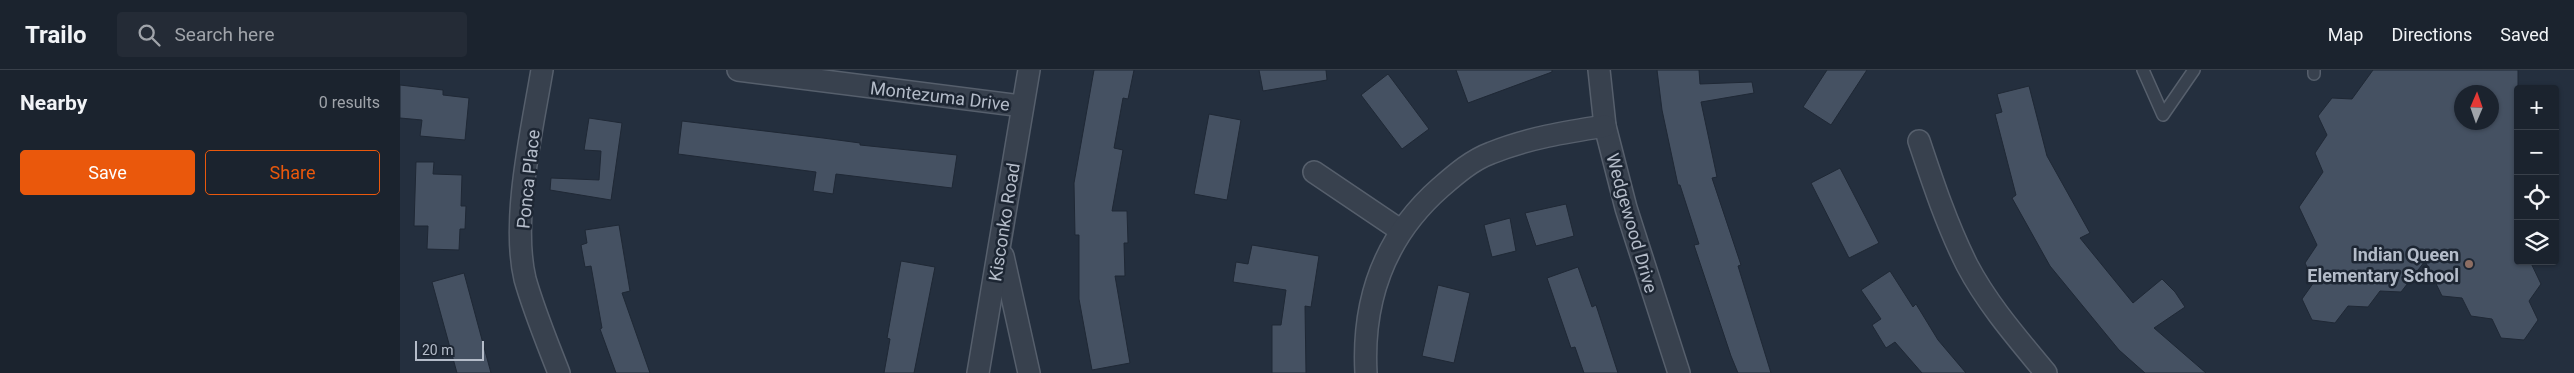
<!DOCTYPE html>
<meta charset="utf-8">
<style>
body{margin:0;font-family:Roboto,sans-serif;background:#242b36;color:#f1f3f6}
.controls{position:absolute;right:15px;top:15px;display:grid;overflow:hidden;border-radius:5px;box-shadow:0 1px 4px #0004}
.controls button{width:45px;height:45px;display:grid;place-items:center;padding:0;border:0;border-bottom:1px solid #39404a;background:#1b232e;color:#f1f3f6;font:25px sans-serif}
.compass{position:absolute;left:2054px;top:15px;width:45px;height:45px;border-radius:50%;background:#1b232e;box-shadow:0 1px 4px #0004;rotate:2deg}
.scale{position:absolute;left:15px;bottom:12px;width:69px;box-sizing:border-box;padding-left:5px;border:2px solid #b4bcc9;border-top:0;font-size:14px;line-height:18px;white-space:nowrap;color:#b4bcc9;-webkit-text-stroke:4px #1d2633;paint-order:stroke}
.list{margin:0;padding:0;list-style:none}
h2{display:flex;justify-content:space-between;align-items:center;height:65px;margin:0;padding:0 20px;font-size:21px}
h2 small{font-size:16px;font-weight:400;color:#a0a4aa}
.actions{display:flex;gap:10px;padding:15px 20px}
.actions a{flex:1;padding:11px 0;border:1px solid #ea580c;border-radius:5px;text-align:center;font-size:18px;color:#ea580c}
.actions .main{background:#ea580c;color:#fff}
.icon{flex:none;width:28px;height:28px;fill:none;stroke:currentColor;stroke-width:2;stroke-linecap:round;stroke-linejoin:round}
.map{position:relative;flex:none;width:2174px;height:303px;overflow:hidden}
header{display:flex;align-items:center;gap:30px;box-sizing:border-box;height:70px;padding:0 25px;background:#1b232e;border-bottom:1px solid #39404a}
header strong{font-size:24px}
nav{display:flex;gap:28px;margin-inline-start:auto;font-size:18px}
.search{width:350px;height:45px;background:#242b36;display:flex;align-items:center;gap:12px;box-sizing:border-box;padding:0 18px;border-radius:5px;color:#a0a4aa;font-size:19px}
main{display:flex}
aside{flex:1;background:#1b232e}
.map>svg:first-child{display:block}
</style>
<header>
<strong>Trailo</strong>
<div class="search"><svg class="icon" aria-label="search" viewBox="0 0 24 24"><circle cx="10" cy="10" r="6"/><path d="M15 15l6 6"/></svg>Search here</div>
<nav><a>Map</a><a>Directions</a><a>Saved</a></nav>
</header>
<main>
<aside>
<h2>Nearby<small>0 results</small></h2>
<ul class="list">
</ul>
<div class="actions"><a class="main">Save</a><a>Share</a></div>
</aside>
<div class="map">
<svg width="2174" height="303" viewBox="0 0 2174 303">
<rect width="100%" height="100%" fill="#242f3e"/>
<!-- building -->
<g fill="#455162" stroke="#1f2835" fill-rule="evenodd">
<polygon points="694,0 734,0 728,29 723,28 714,78 723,80 712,141 727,141 728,173 724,173 725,206 715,206 730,293 692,300 679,229 679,165 675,165 674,113"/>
<polygon points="859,0 926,0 927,10 863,21"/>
<polygon points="1056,0 1152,0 1152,2 1068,33"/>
<polygon points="1257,0 1299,0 1300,14 1352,12 1354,23 1301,32 1317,107 1312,108 1341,195 1338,196 1371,303 1338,303 1331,286 1294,175 1299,174 1280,115 1278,115 1262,40"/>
<polygon points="1427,0 1467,0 1431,55 1403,37"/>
<path d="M1973 0H2118V191H2130L2141 214 2129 231 2138 250 2124 270 2101 268 2092 249 2071 246 2062 228 2042 226 2025 191 2001 222 1980 221 1968 237 1948 236 1935 253 1912 250 1902 229 1914 212 1905 193 1917 175 1899 137 1923 102 1915 83 1927 65 1918 46 1932 28 1952 29ZM2062 22H2092V52H2062Z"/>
<polygon points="988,4 1029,59 1002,79 961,25"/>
<polygon points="0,15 43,20 43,25 69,28 65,70 20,66 22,50 0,48"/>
<polygon points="1629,16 1647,86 1690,163 1680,168 1733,233 1762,209 1775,222 1785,237 1754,258 1806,303 1745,303 1719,280 1650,196 1612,128 1616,125 1595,44 1602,42 1597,24"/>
<polygon points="809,44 841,50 827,130 794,124"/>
<polygon points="189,48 222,53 211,130 150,120 151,108 199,110 201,81 184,80"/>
<polygon points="282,51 423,68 460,73 460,75 557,85 552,118 436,104 433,124 413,121 416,102 278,84"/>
<polygon points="16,92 34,92 33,104 62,105 61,136 66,136 65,159 60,159 59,180 27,179 28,156 14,156"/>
<polygon points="1440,98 1479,173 1449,188 1411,113"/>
<polygon points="1166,134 1174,166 1136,176 1125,143"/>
<polygon points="1110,148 1116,181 1092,187 1084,155"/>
<polygon points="219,155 230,221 222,223 250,303 216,303 200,259 202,258 191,196 185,197 181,175 187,173 185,160"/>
<polygon points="852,175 919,186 911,237 905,236 906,303 872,303 872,255 881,255 886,220 833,212 836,192 848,194"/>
<polygon points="501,191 535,197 514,303 484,303 490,269 487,268"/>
<polygon points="1178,197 1192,237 1196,235 1218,303 1184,303 1175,277 1171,278 1147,208"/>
<polygon points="1490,201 1513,237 1516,234 1538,270 1566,303 1522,303 1495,272 1486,278 1472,255 1481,249 1461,220"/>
<polygon points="64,203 91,303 57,303 32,212"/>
<polygon points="1038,215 1070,223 1054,293 1022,286"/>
</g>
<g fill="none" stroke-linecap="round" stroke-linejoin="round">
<!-- service casing -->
<g stroke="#565f6c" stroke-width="14">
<g id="service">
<polyline points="1743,0 1763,45 1794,0"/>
<polyline points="1914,4 1914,0"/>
</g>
</g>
<!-- minor casing -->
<g stroke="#565f6c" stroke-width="24">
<g id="minor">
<path d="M142 0C132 60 111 150 125 209 134 241 147 272 159 303"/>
<polyline points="338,0 622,36"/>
<polyline points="1199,0 1205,56 1226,138 1279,303"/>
<path d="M1519 71C1533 113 1547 155 1567 195 1588 235 1618 269 1646 303"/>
<polyline points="914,102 1000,160"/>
<polyline points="603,186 629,303"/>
<polyline points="578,303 629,0"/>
<path d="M966 303C962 229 985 166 1041 117 1056 104 1072 90 1091 83 1128 68 1166 62 1205 56"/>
</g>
</g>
<!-- service -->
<use href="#service" stroke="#38414e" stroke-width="11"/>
<!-- minor -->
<use href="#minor" stroke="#38414e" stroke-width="21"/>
</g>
<!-- markers -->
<circle fill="#8d6e63" stroke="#1d2633" stroke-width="2" cx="2069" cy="194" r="5"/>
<g text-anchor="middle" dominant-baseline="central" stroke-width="5" stroke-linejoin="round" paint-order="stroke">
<!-- street labels -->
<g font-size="18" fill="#b4bcc9" stroke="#1d2633">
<text transform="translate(540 26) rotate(7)">Montezuma Drive</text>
<text transform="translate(128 109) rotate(-84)">Ponca Place</text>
<text transform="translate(604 152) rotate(-81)">Kisconko Road</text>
<text transform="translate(1232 153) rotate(74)">Wedgewood Drive</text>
</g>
<!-- poi labels -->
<g font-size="18" font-weight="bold" fill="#b4bcc9" stroke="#1d2633" text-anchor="end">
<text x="2059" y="184">Indian Queen<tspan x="2059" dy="21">Elementary School</tspan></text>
</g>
</g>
</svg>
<div class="controls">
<button>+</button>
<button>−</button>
<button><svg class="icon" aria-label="locate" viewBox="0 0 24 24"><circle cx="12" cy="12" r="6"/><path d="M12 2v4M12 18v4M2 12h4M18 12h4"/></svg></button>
<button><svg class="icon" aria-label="layers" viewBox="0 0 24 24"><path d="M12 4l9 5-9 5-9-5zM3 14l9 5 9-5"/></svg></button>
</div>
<svg class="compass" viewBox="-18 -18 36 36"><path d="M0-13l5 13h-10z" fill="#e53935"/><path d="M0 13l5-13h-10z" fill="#a0a4aa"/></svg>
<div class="scale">20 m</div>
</div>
</main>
